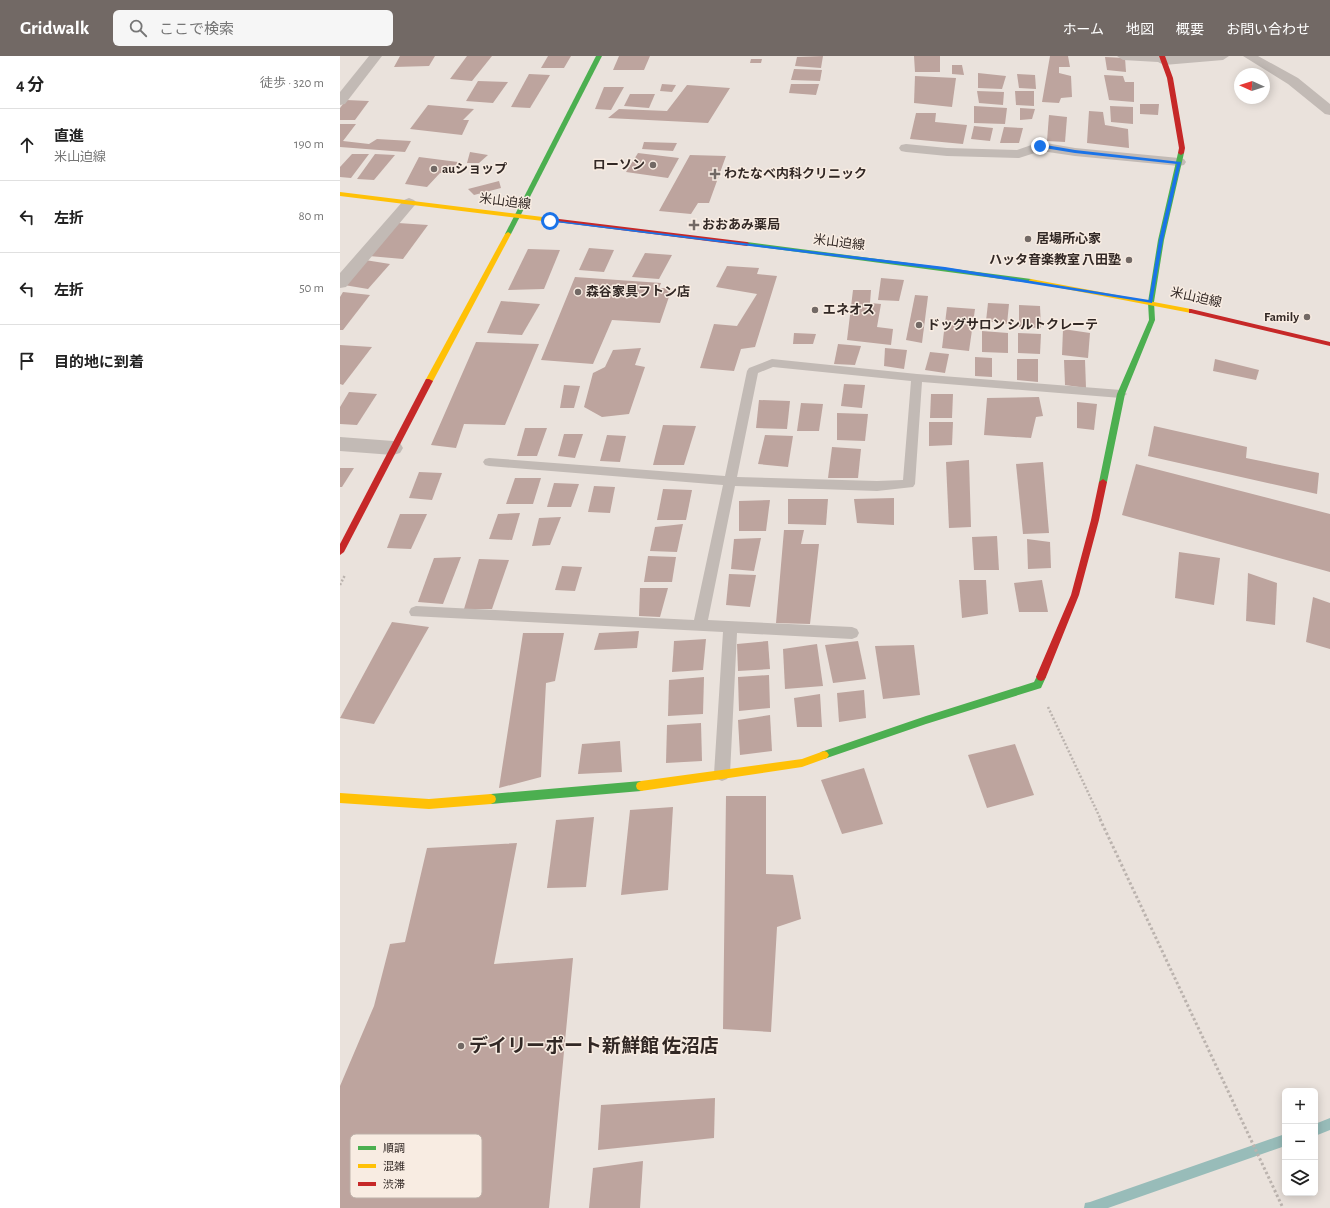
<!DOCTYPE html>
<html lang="ja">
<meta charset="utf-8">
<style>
body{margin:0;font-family:"Alegreya Sans","Noto Sans JP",sans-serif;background:#f6f6f6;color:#222}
.controls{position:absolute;right:12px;bottom:12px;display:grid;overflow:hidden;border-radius:6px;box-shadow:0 2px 10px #0003}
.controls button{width:36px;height:36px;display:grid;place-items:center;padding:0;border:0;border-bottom:1px solid #e0e0e0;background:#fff;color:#222;font:20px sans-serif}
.compass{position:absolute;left:894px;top:12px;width:36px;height:36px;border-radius:50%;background:#fff;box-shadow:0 2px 10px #0003;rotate:273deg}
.stop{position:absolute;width:12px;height:12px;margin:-9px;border:3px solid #1a73e8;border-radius:50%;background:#fff}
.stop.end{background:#1a73e8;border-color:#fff;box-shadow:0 1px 4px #0008}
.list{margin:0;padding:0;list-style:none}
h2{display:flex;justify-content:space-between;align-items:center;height:52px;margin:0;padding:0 16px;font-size:17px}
h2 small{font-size:13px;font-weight:400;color:#767676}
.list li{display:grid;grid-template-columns:26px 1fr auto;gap:12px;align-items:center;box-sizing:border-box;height:72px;padding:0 16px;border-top:1px solid #e0e0e0}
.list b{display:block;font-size:15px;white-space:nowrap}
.list p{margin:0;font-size:13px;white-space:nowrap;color:#767676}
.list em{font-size:13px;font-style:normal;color:#767676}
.icon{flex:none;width:22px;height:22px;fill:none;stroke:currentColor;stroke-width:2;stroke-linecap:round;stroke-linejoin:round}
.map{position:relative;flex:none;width:990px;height:1152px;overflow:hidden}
header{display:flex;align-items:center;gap:24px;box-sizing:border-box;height:56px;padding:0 20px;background:#726965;color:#fff}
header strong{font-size:19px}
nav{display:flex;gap:22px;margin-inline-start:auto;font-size:14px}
.search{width:280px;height:36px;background:#f6f6f6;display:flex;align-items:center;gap:10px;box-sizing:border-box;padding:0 14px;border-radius:6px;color:#767676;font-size:15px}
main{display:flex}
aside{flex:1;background:#fff}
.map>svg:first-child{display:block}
</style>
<header>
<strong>Gridwalk</strong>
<div class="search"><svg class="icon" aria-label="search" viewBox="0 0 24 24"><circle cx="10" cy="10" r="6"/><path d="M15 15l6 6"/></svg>ここで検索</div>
<nav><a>ホーム</a><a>地図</a><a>概要</a><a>お問い合わせ</a></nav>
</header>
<main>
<aside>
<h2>4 分<small>徒歩 · 320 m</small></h2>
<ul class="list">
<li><svg class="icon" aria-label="ahead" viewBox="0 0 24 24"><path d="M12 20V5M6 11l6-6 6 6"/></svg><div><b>直進</b><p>米山迫線</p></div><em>190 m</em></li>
<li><svg class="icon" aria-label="left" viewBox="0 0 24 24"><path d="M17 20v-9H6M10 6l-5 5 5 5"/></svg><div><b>左折</b></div><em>80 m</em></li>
<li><svg class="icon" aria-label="left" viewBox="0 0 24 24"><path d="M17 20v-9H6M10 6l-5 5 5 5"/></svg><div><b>左折</b></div><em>50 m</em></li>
<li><svg class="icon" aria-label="arrive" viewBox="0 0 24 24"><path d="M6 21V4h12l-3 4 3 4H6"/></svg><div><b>目的地に到着</b></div></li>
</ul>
</aside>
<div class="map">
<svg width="990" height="1152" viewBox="0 0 990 1152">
<rect width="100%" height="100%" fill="#eae2dc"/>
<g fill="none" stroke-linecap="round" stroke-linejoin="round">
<!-- stream -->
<g fill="#98bcb9" fill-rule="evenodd">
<polygon points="990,1062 990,1074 975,1080 975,1068"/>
<polygon points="945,1078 945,1090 768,1152 744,1152 745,1147 750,1146"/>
</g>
</g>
<!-- building -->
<g fill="#bda49e">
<polygon points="60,0 95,0 89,10 54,11"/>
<polygon points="127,0 152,0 132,25 110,23"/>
<polygon points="208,0 231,0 224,12 201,12"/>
<polygon points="279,0 310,0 304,14 273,14"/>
<polygon points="483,0 481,12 455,10 457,1"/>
<polygon points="574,0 600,0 600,16 575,16"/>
<polygon points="710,0 728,0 730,11 719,11 719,17 731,20 732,41 721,42 719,47 702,46"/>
<polygon points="765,1 785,2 786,16 767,14"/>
<polygon points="411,3 422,3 421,7 410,7"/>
<polygon points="612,9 622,9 624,19 612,18"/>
<polygon points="454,13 482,14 480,25 451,24"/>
<polygon points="638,17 666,20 662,33 638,32"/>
<polygon points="189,18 210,19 190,52 171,51"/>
<polygon points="677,18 695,19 696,33 679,32"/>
<polygon points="764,19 783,20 785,26 794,26 794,46 769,44"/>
<polygon points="575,20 616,22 612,51 574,47"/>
<polygon points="138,25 168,26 153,47 126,45"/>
<polygon points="322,28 336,29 332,36 320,35"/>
<polygon points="451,28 479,28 476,39 449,37"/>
<polygon points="347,29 390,32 368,67 268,62 279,53 327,55"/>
<polygon points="264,31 284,31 271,54 255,53"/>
<polygon points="637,35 664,36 663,49 639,47"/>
<polygon points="675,35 694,35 694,50 676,49"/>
<polygon points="290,38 315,38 309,52 284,50"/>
<polygon points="6,44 29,45 15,64 0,64 0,52"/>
<polygon points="800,48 819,48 818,59 800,58"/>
<polygon points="88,49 134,53 123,64 129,64 122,79 70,73"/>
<polygon points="634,50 667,52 665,68 634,67"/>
<polygon points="770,50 793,51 793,68 771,66"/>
<polygon points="680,52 695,53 692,63 680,64"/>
<polygon points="749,55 763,56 765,69 788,73 789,92 747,87"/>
<polygon points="576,57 596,57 595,66 627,69 623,88 570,83"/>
<polygon points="709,59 727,61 725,86 707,85"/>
<polygon points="0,68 16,68 3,85 29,88 37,83 71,85 65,96 0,91"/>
<polygon points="634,70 653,72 650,85 631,83"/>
<polygon points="664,71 683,72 679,87 660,87"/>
<polygon points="304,86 337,87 333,95 302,93"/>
<polygon points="130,96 148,99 139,107 127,107"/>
<polygon points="298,97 339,102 328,122 286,116"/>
<polygon points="12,98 29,98 11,122 0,121 0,111"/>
<polygon points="35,98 55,99 34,124 17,123"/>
<polygon points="350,99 386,100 369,147 358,147 351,158 319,155"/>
<polygon points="79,101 118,106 113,116 100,117 87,131 65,128"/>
<polygon points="159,125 161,132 134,139 128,133"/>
<polygon points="58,167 88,169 63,203 29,200"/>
<polygon points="249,192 274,194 264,216 239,214"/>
<polygon points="188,193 220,194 204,233 168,234"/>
<polygon points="305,197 332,199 319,223 292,221"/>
<polygon points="25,204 50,208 28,233 4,229"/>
<polygon points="387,210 419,212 417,218 437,220 415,291 401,293 394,315 360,312 374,268 397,270 417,238 376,231"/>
<polygon points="235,221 321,227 319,232 332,232 320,267 272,264 253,308 201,304"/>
<polygon points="541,222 564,224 559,245 538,244"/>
<polygon points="513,234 531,234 530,247 541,248 537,271 553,273 551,289 507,284"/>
<polygon points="3,236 30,239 3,274 0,274 0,241"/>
<polygon points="575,239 588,240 582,287 566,284"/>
<polygon points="161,245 200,248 182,279 147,277"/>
<polygon points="648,247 669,248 667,268 646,265"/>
<polygon points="679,249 700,250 701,272 679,271"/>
<polygon points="607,251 635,253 629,295 602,292"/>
<polygon points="723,273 750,277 748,302 722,299"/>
<polygon points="642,275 668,277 668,297 642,296"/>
<polygon points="454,277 476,278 473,288 453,288"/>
<polygon points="678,277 701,278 700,298 678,297"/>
<polygon points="136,286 199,288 165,369 124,368 116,392 91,389"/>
<polygon points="498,288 521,290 515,309 494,308"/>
<polygon points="0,289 32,291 3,329 0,328"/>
<polygon points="301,292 295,309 305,311 289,358 262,361 244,351 253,317 265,311 273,294"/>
<polygon points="545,292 567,294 564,313 544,310"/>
<polygon points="590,296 609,298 605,317 585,314"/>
<polygon points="635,301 652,302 652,321 635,320"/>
<polygon points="677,303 698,303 698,326 677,324"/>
<polygon points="875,303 919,314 916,324 873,315"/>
<polygon points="724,304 745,304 746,332 725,329"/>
<polygon points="504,328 525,329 522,352 501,350"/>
<polygon points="224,329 240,330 234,352 220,352"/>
<polygon points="9,336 37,338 17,369 0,368 0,351"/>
<polygon points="591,338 613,338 612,362 590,362"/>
<polygon points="699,341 703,360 696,361 691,382 644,379 647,342"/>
<polygon points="419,344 450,345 447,373 416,372"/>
<polygon points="737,346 757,348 754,374 737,372"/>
<polygon points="461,347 483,348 479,375 457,375"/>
<polygon points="497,357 528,358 525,385 497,384"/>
<polygon points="589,366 613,366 612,389 589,390"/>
<polygon points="323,369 356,370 344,409 313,409"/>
<polygon points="814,370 907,391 906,402 979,417 977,438 808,400"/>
<polygon points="185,372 207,372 197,400 177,400"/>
<polygon points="224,378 243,378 235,402 218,400"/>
<polygon points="267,379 286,380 280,406 260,405"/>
<polygon points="425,379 453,380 448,411 418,408"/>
<polygon points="492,391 521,393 518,422 488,422"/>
<polygon points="629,404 631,471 609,472 606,406"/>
<polygon points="703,406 709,477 683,478 676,408"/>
<polygon points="796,408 990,458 990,516 782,459"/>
<polygon points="0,412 14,412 2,431 0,431"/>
<polygon points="79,416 102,417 92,444 69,442"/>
<polygon points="175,422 201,422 193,448 166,448"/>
<polygon points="214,427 239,428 231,451 207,451"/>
<polygon points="254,430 275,431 270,457 248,456"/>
<polygon points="323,433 352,434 346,464 317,464"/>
<polygon points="554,442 554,469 517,467 514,443"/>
<polygon points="448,443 488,443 486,469 448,468"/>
<polygon points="430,444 426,475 399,475 399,445"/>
<polygon points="180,457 172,484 149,483 158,458"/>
<polygon points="60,458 87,458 71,493 47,492"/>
<polygon points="221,461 210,489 192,490 199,462"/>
<polygon points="343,468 337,496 310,495 315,471"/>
<polygon points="444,474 464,474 461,488 479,488 470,568 436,567"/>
<polygon points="657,480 659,514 634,514 632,481"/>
<polygon points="421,482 414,515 391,513 394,483"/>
<polygon points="687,483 710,486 711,512 688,513"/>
<polygon points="839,496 880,502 874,549 835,542"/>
<polygon points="308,500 336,501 332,526 304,526"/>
<polygon points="121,501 103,548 78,546 94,502"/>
<polygon points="139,503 169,504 152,553 124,553"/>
<polygon points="222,510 242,511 235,535 215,534"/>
<polygon points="908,517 937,527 935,569 906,565"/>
<polygon points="389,518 416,519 410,551 386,549"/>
<polygon points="619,524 646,524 648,558 622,562"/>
<polygon points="702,524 708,556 679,556 674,527"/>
<polygon points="300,532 328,532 320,561 299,560"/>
<polygon points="973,541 990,547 990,593 966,586"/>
<polygon points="52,566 89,571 34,668 0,662"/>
<polygon points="299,575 297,592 254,594 259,577"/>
<polygon points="183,577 224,577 215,625 206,627 201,721 159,732"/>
<polygon points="366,583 363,614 332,616 334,585"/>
<polygon points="428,585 430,613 398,615 397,588"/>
<polygon points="518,585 526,623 493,627 485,589"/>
<polygon points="477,588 483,630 445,633 443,593"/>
<polygon points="574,589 580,639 543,643 535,590"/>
<polygon points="429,619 430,652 399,655 398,621"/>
<polygon points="364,621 363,658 328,660 329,624"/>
<polygon points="524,634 526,662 499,666 497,637"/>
<polygon points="480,638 482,671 457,671 454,642"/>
<polygon points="430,659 432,695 400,699 398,664"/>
<polygon points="361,667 362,705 326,707 327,669"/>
<polygon points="280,685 282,716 238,718 242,688"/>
<polygon points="675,688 694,739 647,752 628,699"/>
<polygon points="524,712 543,768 502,778 481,724"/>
<polygon points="386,740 426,740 426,818 453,819 461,863 437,871 431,976 383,973"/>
<polygon points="333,751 328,834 281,839 290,754"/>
<polygon points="254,761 246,831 207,832 216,764"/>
<polygon points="177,787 154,908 233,902 209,1152 0,1152 0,1030 34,950 50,888 65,886 87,792"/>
<polygon points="375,1042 374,1082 258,1094 261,1049"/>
<polygon points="303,1105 300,1152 249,1152 253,1112"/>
</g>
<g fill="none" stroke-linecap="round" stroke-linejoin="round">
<!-- path-far1 -->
<g stroke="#bbb3ae" stroke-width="2.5" stroke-dasharray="2 2" stroke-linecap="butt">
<polyline points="0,529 5,519"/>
<polyline points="708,651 761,764"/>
</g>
<!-- path -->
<polyline stroke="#bbb3ae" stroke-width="3" stroke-dasharray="2.5 2.5" stroke-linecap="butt" points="760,763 943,1152"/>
<!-- lane -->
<path fill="#c2bab5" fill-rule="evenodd" d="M432 303 577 318 781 334 787 338 781 342 582 326 575 428 573 431 537 435 395 430 368 564 512 571 517 573 519 577 517 581 512 583 397 577 390 718 387 723 382 725 377 723 374 718 383 576 71 560 69 556 71 552 76 550 354 564 383 429 149 410 145 409 143 406 145 403 149 402 385 420 407 315 409 312ZM433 311 571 325 563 424 537 425 397 421 418 317Z"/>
<!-- street -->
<g fill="#c2bab5" fill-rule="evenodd">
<polygon points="29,0 42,0 5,48 0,49 0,36"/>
<polygon points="777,0 889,0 883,4 824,9 818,6 783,4"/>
<polygon points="903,0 918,0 958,22 990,48 990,59 985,58 948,28"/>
<polygon points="700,86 735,92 839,102 844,103 846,106 844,109 839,110 735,100 701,95 679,102 607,100 566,96 561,95 559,92 561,89 566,88 607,92 677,94"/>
<polygon points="69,142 74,144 77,147 74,150 6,231 0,232 0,217 64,144"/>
<polygon points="0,381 53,385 60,387 63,392 60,397 53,399 0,395"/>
</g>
<!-- fast -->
<g fill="#4caf50" fill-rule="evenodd">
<polygon points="256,0 262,0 171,178 166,179 165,178"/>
<polygon points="841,95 844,97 824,184 814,246 815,264 785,338 767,426 763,429 759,426 777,338 809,264 808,246 818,184 838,97"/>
<polygon points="407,186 691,223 694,225 691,227 405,189 404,188"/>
<polygon points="701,617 704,618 706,621 701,632 586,668 484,703 481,702 479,699 481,696 484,695 586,660 694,626 698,618"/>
<polygon points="301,725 305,727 306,730 305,733 301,735 151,748 147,746 146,743 147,740 151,738"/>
</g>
<!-- slow -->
<g fill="#ffc107" fill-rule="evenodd">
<polygon points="0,136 211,162 214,164 211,166 0,140"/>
<polygon points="168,176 171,178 93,325 89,327 86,327 85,325 165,178"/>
<polygon points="691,223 851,253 854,255 851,257 689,226 689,224"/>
<polygon points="484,695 487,696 489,699 487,702 462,711 301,735 297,733 296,730 297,727 301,725 462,703"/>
<polygon points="0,737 89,743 151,738 155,740 156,743 155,746 151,748 89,753 0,747"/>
</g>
<!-- jam -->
<g fill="#c62828" fill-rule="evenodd">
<polygon points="819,0 825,0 833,22 845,92 844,97 841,99 838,97 839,92 827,22"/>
<polygon points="211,162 407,186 410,188 407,190 209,165 208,164"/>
<polygon points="849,253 851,253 990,286 990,290 851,257 849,257"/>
<polygon points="86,323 89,323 93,325 4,496 0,499 0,488"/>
<polygon points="763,423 767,426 759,464 739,539 706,621 704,624 701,625 698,624 696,621 731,539 751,464 759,426"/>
</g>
</g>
<!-- route -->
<polygon fill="#1a73e8" points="700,88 735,94 841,106 823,184 812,247 605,214 207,165 210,164 605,211 809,244 819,184 837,108 735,97 698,91"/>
<!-- markers -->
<g fill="#726965" stroke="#f8ece2" stroke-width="1.5">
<circle cx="313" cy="109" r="4"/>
<circle cx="94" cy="113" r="4"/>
<path d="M373 112h4v4h4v4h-4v4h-4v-4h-4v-4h4z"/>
<path d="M352 163h4v4h4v4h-4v4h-4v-4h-4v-4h4z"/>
<circle cx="688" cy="183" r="4"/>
<circle cx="789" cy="204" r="4"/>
<circle cx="238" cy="236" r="4"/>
<circle cx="475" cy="254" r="4"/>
<circle cx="967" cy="261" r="4"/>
<circle cx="579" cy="269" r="4"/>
<circle cx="121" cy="990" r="4"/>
</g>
<g text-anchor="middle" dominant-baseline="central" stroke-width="3" stroke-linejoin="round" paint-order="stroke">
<!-- far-poi labels -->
<g font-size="13" font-weight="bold" fill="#322825" stroke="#f8ece2" text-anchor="start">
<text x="305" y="109" text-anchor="end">ローソン</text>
<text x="102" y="113">auショップ</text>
<text x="384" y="118">わたなべ内科クリニック</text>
<text x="362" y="169">おおあみ薬局</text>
<text x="696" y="183">居場所心家</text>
<text x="781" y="204" text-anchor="end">ハッタ音楽教室 八田塾</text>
<text x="246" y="236">森谷家具フトン店</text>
<text x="483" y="254">エネオス</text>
<text x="959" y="261" text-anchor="end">Family</text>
<text x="587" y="269">ドッグサロン シルトクレーテ</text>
</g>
<!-- far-street labels -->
<g font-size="13" fill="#322825" stroke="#f8ece2">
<text transform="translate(165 146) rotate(7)">米山迫線</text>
<text transform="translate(499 187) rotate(7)">米山迫線</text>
<text transform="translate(856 242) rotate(12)">米山迫線</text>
</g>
<!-- near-poi labels -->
<g font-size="19" font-weight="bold" fill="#322825" stroke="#f8ece2" text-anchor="start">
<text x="129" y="990">デイリーポート新鮮館 佐沼店</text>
</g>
</g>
<!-- legend -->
<rect x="10" y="1078" width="132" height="64" rx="6" fill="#f8ece2" stroke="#bdb1a9" stroke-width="1"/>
<rect x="18" y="1090" width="18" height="4" fill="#4caf50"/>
<rect x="18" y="1108" width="18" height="4" fill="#ffc107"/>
<rect x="18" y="1126" width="18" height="4" fill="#c62828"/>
<g font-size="11" fill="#322825">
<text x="43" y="1096">順調</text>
<text x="43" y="1114">混雑</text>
<text x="43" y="1132">渋滞</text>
</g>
</svg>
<div class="controls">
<button>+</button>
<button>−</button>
<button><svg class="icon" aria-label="layers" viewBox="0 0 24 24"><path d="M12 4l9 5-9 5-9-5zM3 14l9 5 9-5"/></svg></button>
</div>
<svg class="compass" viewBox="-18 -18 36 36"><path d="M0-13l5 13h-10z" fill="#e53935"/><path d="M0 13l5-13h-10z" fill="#767676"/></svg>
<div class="stop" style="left:210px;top:165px"></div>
<div class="stop end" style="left:700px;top:90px"></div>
</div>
</main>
